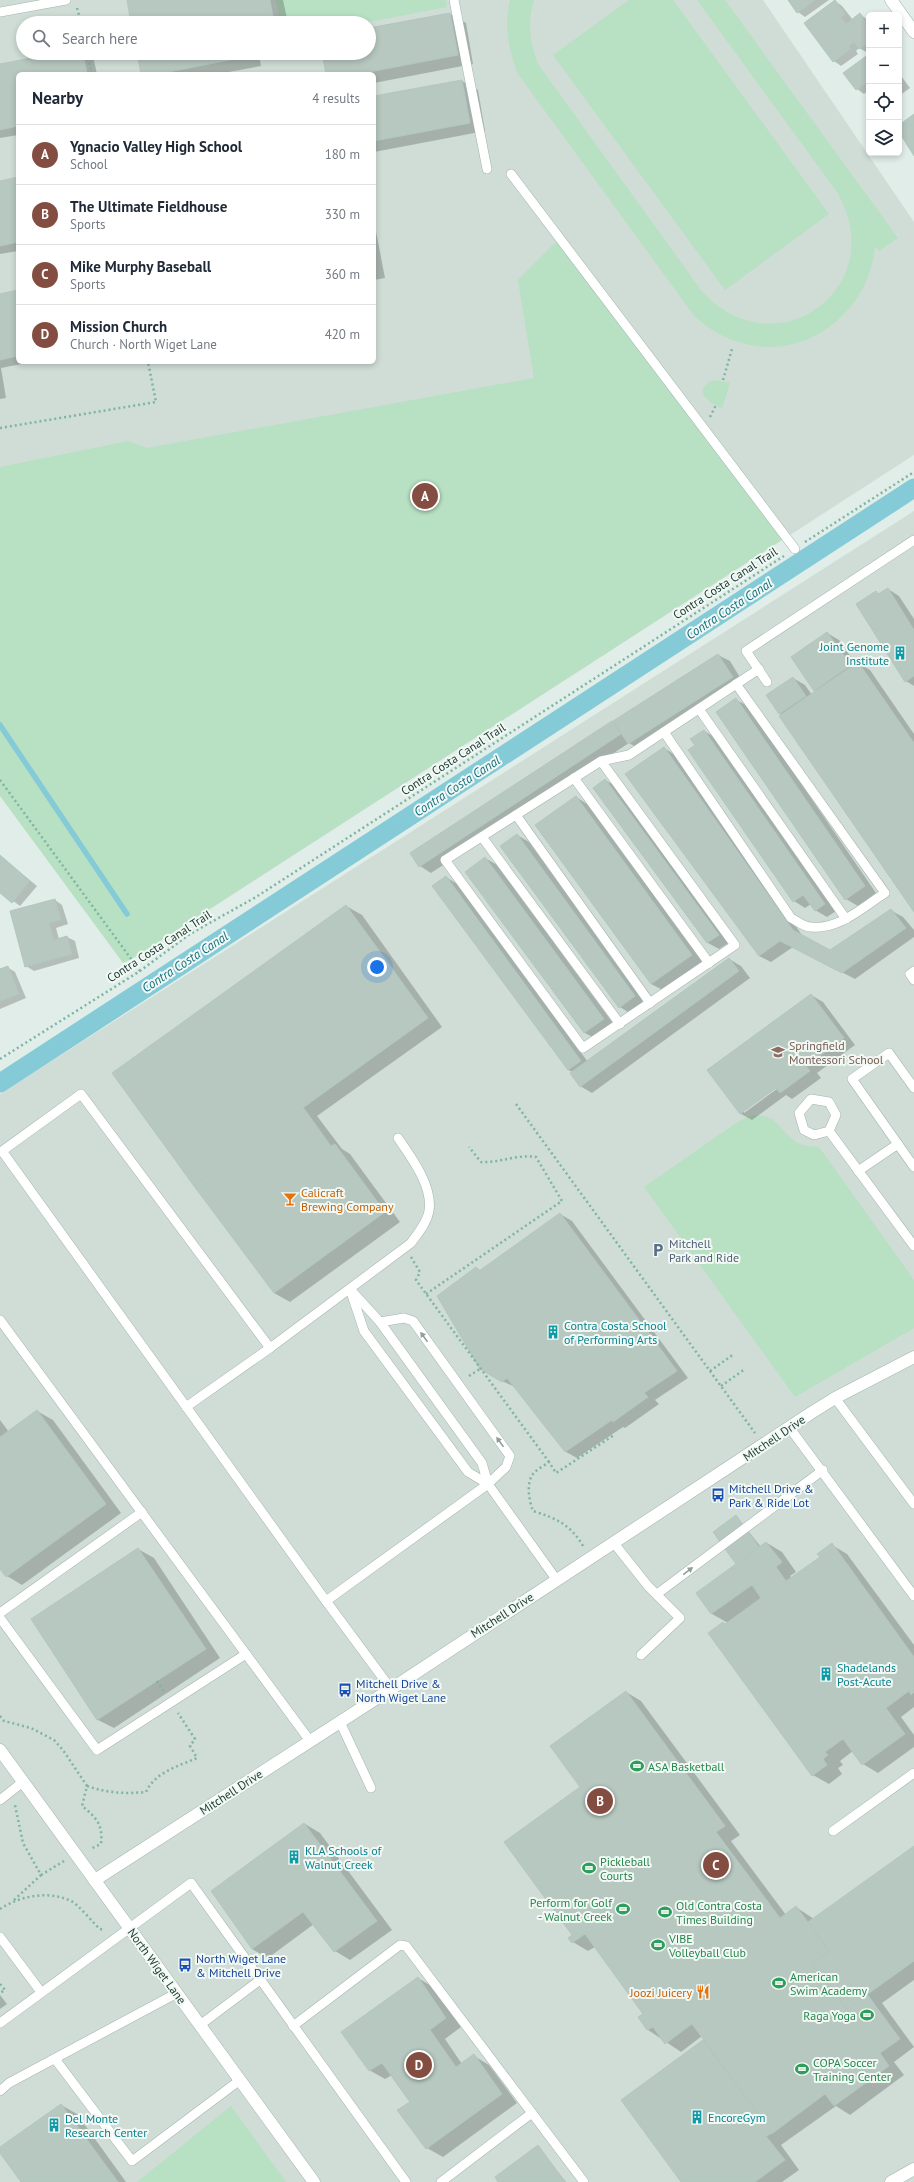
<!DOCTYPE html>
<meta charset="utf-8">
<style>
body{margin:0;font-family:"PT Sans",sans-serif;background:#f2f2f3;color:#1f2937}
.controls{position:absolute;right:12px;top:12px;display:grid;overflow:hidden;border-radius:6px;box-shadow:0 2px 6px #0003}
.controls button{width:36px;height:36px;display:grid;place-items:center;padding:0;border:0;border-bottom:1px solid #e0e1e3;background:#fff;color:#1f2937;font:20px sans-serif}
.you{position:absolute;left:377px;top:967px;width:14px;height:14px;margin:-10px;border:3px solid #fff;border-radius:50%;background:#1a73e8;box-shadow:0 0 0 6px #1a73e833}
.badge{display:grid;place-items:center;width:26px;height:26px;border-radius:50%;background:#844d41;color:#fff;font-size:13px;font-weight:700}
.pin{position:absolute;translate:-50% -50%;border:2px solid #fff;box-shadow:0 1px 4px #0006}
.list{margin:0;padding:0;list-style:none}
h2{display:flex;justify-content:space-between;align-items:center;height:52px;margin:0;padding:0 16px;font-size:17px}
h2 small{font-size:13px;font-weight:400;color:#747a83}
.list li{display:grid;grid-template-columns:26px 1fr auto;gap:12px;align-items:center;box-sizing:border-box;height:60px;padding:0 16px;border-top:1px solid #e0e1e3}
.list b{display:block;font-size:15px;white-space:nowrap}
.list p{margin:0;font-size:13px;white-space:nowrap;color:#747a83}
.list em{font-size:13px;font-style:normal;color:#747a83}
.icon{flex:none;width:22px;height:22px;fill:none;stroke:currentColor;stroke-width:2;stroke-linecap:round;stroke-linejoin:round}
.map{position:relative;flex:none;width:914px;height:2182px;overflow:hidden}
.search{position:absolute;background:#fff;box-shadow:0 2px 6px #0003;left:16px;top:16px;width:360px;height:44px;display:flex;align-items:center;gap:10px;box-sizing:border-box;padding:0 14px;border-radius:22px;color:#747a83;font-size:15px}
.panel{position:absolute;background:#fff;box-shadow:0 2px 6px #0003;left:16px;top:72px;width:360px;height:292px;border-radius:6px}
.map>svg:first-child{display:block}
</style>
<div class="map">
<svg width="914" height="2182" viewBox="0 0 914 2182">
<rect width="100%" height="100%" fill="#e1ede8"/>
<!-- built -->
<g fill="#cfddd6" fill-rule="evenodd">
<path d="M0 0H763L914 222V455L159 942 0 701ZM23 23H369V53H23ZM18 74H374V362H18Z"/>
<polygon points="914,511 914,2182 0,2182 0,1094"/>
</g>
<!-- green -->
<g fill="#b8e0c2">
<polygon points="276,0 446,0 447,7 363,23 281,23"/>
<path d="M510 0H534C527 22 530 43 538 64L701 290C774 373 893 288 837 192L697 0H725L898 238 879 251 875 246C870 310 807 362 742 343 724 338 709 329 695 317L518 74C508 49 504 26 510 0Z"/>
<polygon points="629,0 673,0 829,214 725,290 553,55"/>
<polygon points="558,240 783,539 135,957 123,963 0,796 0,467 128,441 147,448 534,378 518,280"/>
<path d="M714 380 730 383 722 408C708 403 691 389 714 380Z"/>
<path d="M752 1115C782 1115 779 1134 800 1144 805 1146 813 1146 819 1147L914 1280V1328L795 1397 644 1187 739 1121Z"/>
<polygon points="231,2106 286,2182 137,2182"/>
</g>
<!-- shadow -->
<g fill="#0003" fill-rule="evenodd">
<polygon points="128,0 283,0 288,23 132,23"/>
<polygon points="789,0 829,0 805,17 798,12"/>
<polygon points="835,1 842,6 853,20 860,14 869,21 869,52 868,53 859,48 856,51 858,54 841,66 834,61"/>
<polygon points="450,14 466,23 473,64 374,83 374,74 327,74 323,53 369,53 369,29"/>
<polygon points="62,53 88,53 93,56 97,74 18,74 18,135 0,138 0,65"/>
<polygon points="138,53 272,53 259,55 261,66 218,74 142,74"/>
<polygon points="869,55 869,90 864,94 857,89"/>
<polygon points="899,62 902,66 899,69"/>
<polygon points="899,73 910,88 899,96"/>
<polygon points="462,81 478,90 485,131 374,152 374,97"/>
<polygon points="18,178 18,251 0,254 0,182"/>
<polygon points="374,221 385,278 374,280"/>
<polygon points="18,291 18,362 32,362 1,368 6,398 0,399 0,295"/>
<polygon points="888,589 899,596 914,619 914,686 906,681 876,592 879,594"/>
<polygon points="827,633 839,640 856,664 858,663 870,670 914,734 914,911 780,714 793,678 805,685 812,695 817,691 815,690"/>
<polygon points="718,655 730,661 744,684 641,750 629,743 431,873 420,866 612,722 617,725"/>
<polygon points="736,700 748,706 876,893 858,906 846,899"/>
<polygon points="704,731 716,738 836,911 827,917 815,910 811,904 805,908 794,901 696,746"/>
<polygon points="664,748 675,755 804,938 830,952 892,911 903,917 914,930 914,937 855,979 793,947 771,962 759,956"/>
<polygon points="605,780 617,787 730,942 719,949 708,943 595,788"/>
<polygon points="576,797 587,804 703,962 663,990 651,984"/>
<polygon points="517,835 529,842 646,1003 631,1014 620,1007"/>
<polygon points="0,856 37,886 20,906 0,891"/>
<polygon points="485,858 497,865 615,1026 596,1039 585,1033 467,872"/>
<polygon points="446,877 457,884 588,1062 729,959 741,966 750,978 592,1093 580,1086 573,1072 568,1070"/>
<polygon points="55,900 62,905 68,924 56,928 59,939 67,937 75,941 79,958 34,971 26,966"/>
<polygon points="346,906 362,915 442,1027 317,1116 342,1149 350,1154 400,1222 290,1302 274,1293 113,1074"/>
<polygon points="7,967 15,972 26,998 0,1009 0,970"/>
<path d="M811 995 823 1002 855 1045 817 1073 821 1078 792 1099 786 1095 752 1120 741 1114 708 1070ZM780 1084 781 1086 744 1113V1111Z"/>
<polygon points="560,1214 572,1221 688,1378 655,1400 659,1404 625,1428 623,1427 577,1458 566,1452 515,1387 502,1381 477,1268 481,1271"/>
<polygon points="37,1411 53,1420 121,1513 22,1585 7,1576 0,1567 0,1420 9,1432"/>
<polygon points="736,1516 761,1547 767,1543 782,1552 796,1572 790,1576 792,1578 821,1557 832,1545 847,1554 914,1645 914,1707 901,1717 914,1735 914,1747 878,1773 863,1764 853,1751 840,1761 843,1765 838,1768 842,1774 829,1784 813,1775 726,1625 728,1623 712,1614 697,1593 738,1563"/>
<polygon points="138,1549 154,1558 220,1658 114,1728 98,1720 32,1620"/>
<polygon points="626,1692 641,1701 740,1835 731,1841 786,1915 796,1907 814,1919 914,1847 914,1980 882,2003 914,2047 894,2062 904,2075 850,2115 836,2106 781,2145 799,2170 782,2182 682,2182 623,2100 705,2040 702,2036 681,2052 648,2030 639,2018 645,2014 595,1947 588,1951 573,1942 581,1787"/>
<polygon points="305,1824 320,1833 392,1930 350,1960 335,1951 314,1924 268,1958 252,1949"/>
<polygon points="418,1978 433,1987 461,2027 445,2039 462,2064 474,2056 489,2065 517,2103 443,2157 427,2148 399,2110 412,2102 392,2075 385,2079 369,2070"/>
<polygon points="0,1995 7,2004 0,2009"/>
<polygon points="61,2105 77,2114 126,2182 22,2182 0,2152 0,2148"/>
<polygon points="538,2147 566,2182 500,2182"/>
</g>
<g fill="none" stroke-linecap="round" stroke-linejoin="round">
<!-- stream -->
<polyline stroke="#84cbd7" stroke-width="5.5" points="0,725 127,914"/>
<!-- canal -->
<polyline stroke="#84cbd7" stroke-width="19" points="0,1083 914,488"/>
</g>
<!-- building -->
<g fill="#b6c8c0" stroke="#b3c7bf">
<polygon points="127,0 270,0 274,23 131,23"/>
<polygon points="788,0 815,0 797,13"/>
<polygon points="835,0 845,14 841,17 846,24 860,13 869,26 869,42 859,49 854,42 849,46 851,49 833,62 804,23"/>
<polygon points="450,13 458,55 359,74 326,74 322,53 369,53 369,28"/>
<polygon points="57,53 83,53 87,74 18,74 18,126 0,130 0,64"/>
<polygon points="137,53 245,53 245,57 158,74 141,74"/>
<polygon points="869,54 869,87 866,83 856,90 843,73"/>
<polygon points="462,80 470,123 374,141 374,96"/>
<polygon points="914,114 914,156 899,132 899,125"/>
<polygon points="18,177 18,242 0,246 0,181"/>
<polygon points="18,290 18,356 0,360 0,294"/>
<polygon points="888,588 914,630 914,676 905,682 856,604 876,591 878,594"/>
<polygon points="827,632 851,665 814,691 791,657"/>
<polygon points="718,654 733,677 628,744 613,721"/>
<polygon points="858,662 914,743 914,912 779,716"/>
<polygon points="793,677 806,696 779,714 766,695"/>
<polygon points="736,698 865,886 845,900 716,712"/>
<polygon points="612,721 621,734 419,867 410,853"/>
<polygon points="704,730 825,904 815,911 803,895 793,902 688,750 695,745 690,739"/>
<polygon points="664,747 793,930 830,950 891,909 906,928 842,973 780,941 759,956 625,774"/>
<polygon points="605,779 719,935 707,943 593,788"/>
<polygon points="576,796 692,955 651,984 535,825"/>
<polygon points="517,834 635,996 619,1008 500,846"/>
<polygon points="0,855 30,881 12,903 0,893"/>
<polygon points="485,857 604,1019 584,1033 465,872"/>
<polygon points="446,876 581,1061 568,1070 432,886"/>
<polygon points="55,899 61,920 49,923 54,940 67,936 72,954 25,967 10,911"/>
<polygon points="346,905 428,1018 194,1186 112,1073"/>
<polygon points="729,958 739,971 580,1087 570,1073"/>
<polygon points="8,966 19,994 0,1001 0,969"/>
<polygon points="811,994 844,1038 806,1066 810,1071 780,1093 776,1088 740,1114 707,1070"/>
<polygon points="303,1107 331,1146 335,1144 385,1212 274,1293 194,1186"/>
<polygon points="560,1213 677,1371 644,1393 648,1397 613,1422 612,1420 565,1452 507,1378 502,1382 480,1369 437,1296 476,1267 479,1271"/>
<polygon points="37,1410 106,1504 6,1577 0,1569 0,1437"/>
<polygon points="736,1515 759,1547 736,1564 713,1532"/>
<polygon points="766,1542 782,1562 776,1567 786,1581 820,1557 817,1554 832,1543 914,1657 914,1692 911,1695 909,1691 886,1708 905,1734 862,1765 843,1739 825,1752 828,1755 823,1759 827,1765 812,1776 708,1633 723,1622 725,1624 761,1598 752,1585 711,1614 696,1593"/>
<polygon points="138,1548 206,1649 97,1720 31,1619"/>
<polygon points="626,1691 725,1826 716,1832 780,1918 796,1906 829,1951 813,1964 847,2009 867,1994 900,2039 880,2053 889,2066 834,2106 825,2094 773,2133 692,2024 665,2044 653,2027 647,2030 638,2017 643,2014 585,1934 572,1943 568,1938 572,1935 504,1842 580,1787 550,1746"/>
<polygon points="304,1823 377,1921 334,1952 303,1912 252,1949 211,1891"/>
<polygon points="914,1846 914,1961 847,2009 813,1964 829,1951 808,1922"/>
<polygon points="418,1977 446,2018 430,2030 456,2067 474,2054 502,2094 426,2149 397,2110 410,2102 382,2063 369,2071 341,2032"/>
<polygon points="703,2040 773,2133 766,2136 785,2160 755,2182 681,2182 621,2100"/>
<polygon points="61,2104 118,2182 21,2182 0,2153 0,2147"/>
<polygon points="538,2145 565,2182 498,2182 495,2177"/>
</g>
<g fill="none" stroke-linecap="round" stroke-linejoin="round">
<!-- lane casing -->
<g stroke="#a3b5af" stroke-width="10">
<g id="lane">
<polyline points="454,0 487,169"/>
<polyline points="0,12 66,0"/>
<polyline points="511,174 795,549"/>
<polyline points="767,682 746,651 914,540"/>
<polyline points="699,709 846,919"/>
<path d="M664 732 791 918C797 921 804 927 811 927 839 930 863 907 885 893L736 684"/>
<polyline points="601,761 735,945 583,1048 445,860 601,761 629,755 759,669"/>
<polyline points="574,778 709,963"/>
<polyline points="516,815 650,1003"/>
<polyline points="482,837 620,1024"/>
<polyline points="914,971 910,974 914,980"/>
<polyline points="914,1088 889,1053 852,1079 914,1167"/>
<polygon points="811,1099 829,1102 836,1115 829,1131 814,1135 804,1130 799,1113"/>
<polyline points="829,1131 914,1246"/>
<polyline points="858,1171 898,1144"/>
<polygon points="350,1289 380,1322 482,1463 488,1484 468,1472 364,1331"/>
<polyline points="0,1320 310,1741"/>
<polyline points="380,1322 404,1318 413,1321 510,1456 506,1467 488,1484"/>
<polyline points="270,1348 81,1094 2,1151 326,1601 391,1689"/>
<polyline points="835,1398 914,1504"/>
<path d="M186 1407 270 1348 411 1243C418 1233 427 1223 429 1211 433 1186 411 1157 398 1138"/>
<polyline points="789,1427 914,1596"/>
<polyline points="613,1542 648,1586 680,1618 641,1655"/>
<polyline points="657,1594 823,1470"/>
<polyline points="326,1601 488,1484 556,1579"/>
<polyline points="0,1613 142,1512"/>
<polyline points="0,1618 97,1750 246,1654"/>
<polyline points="340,1722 371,1788"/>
<polyline points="0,1800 24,1781"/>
<polyline points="833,1831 914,1773"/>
<polyline points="0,1937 41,1992"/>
<polyline points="0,2023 191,1883 406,2182"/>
<polyline points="200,2025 260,1980"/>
<polyline points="293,2026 400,1945 406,1946 584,2182"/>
<polyline points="55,2059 132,2161 240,2080"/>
<polyline points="0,2091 9,2083 177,1993"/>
<polyline points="441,2182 532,2113"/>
</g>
</g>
<!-- street casing -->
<g stroke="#a3b5af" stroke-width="13">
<g id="street">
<polyline points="891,0 914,32"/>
<polyline points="0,1750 314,2182"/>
<polyline points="95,1880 391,1689 811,1413 835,1398 914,1357"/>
<polyline points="891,2182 914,2169"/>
</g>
</g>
<!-- path -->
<g stroke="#7eb4a3" stroke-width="2.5" stroke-dasharray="2 3" stroke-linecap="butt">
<polyline points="77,8 81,23"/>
<polyline points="87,53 92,74"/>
<polyline points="723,380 732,349"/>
<polyline points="710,417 716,405"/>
<polyline points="0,428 156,402 148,362"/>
<polyline points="805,542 914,472"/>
<polyline points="0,780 140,971"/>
<polyline points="0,1059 140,971 190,934 256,897 784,556"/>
<polyline points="516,1104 755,1433"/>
<polyline points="411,1257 420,1272 416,1280 549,1462"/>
<path d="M426 1294 562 1201 536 1157C517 1154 500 1163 481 1162L469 1147"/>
<polyline points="710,1371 734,1354"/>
<polyline points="469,1376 480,1369"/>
<polyline points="721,1386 745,1369"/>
<path d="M583 1546C571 1525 556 1518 533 1511 529 1501 526 1483 533 1474 537 1469 544 1466 549 1462L556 1473 614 1435"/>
<polyline points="157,1681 164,1692"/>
<path d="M0 1716 4 1721 31 1728 54 1740 63 1750 87 1786 82 1806C97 1818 103 1825 101 1844L90 1849"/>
<path d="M87 1786C107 1793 125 1794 146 1792 155 1772 179 1766 197 1758L190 1746 195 1739 178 1713"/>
<polyline points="41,1875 64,1861"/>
<polyline points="14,1900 41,1875 23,1843 15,1805"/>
<path d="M0 1909C20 1896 48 1890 71 1901 79 1905 92 1922 100 1929L105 1930"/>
<polyline points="0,1984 5,1990 0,1993"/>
</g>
<!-- lane -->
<use href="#lane" stroke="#fff" stroke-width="9"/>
<!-- street -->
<use href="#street" stroke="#fff" stroke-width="12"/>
</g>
<!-- one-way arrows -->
<defs><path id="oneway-solid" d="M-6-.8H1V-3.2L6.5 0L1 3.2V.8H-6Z"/></defs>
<g fill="#909f9b">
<use href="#oneway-solid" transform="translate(424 1337) rotate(-126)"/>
<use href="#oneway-solid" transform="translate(500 1442) rotate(-126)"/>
<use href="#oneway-solid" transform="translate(688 1571) rotate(-37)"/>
</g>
<!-- icons -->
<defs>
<g id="building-bare" transform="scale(1.08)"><path d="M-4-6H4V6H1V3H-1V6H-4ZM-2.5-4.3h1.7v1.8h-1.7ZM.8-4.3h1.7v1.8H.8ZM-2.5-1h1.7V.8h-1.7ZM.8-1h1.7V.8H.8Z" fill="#0f9aa8" stroke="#f2f9f5" stroke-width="2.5" paint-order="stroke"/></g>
<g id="school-bare" transform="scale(1.08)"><path d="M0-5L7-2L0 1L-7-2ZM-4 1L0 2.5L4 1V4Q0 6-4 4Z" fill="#8d6e63" stroke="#f2f9f5" stroke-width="2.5" paint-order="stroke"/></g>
<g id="bar-bare" transform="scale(1.08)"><path d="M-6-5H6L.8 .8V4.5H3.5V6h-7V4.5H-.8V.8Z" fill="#e8710a" stroke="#f2f9f5" stroke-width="2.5" paint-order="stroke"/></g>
<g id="parking-bare" transform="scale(1.08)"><path d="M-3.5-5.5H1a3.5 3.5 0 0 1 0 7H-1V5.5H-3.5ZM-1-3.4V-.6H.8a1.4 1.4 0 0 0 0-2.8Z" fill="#5c6f8a" stroke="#f2f9f5" stroke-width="2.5" paint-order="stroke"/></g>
<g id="bus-bare" transform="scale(1.08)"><path d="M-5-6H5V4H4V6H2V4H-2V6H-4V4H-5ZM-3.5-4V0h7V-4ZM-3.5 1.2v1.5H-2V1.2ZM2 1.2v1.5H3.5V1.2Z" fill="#1a4fb4" stroke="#f2f9f5" stroke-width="2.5" paint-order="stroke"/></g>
<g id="stadium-bare" transform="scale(1.08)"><path d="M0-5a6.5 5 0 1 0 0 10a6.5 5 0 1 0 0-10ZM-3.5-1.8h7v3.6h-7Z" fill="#2e9e5b" stroke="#f2f9f5" stroke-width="2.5" paint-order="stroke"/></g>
<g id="restaurant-bare" transform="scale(1.08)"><path d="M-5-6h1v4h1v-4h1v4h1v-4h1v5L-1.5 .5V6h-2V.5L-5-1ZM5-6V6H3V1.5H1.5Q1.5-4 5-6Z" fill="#e8710a" stroke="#f2f9f5" stroke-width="2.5" paint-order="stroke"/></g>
</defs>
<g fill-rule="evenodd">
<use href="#building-bare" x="900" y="653"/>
<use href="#school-bare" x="778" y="1052"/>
<use href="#bar-bare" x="290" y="1199"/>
<use href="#parking-bare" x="658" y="1250"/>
<use href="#building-bare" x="553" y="1332"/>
<use href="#bus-bare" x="718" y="1495"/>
<use href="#building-bare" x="826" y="1674"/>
<use href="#bus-bare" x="345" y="1690"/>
<use href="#stadium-bare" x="637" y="1766"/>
<use href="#building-bare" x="294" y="1857"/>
<use href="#stadium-bare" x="589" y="1868"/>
<use href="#stadium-bare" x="623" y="1909"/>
<use href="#stadium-bare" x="665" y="1912"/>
<use href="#stadium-bare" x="658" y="1945"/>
<use href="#bus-bare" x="185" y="1965"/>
<use href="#stadium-bare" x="779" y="1983"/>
<use href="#restaurant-bare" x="703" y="1992"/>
<use href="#stadium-bare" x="867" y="2015"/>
<use href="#stadium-bare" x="802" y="2069"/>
<use href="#building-bare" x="697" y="2117"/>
<use href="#building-bare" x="54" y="2125"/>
</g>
<g text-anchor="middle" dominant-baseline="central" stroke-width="4" stroke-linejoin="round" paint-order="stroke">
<!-- street labels -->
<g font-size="12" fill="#203f37" stroke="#f2f9f5">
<text transform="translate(725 583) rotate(-33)">Contra Costa Canal Trail</text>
<text transform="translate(453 759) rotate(-33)">Contra Costa Canal Trail</text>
<text transform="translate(159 946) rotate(-33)">Contra Costa Canal Trail</text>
<text transform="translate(774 1438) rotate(-34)">Mitchell Drive</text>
<text transform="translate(502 1615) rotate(-33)">Mitchell Drive</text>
<text transform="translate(231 1792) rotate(-33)">Mitchell Drive</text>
<text transform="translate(157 1966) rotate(54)">North Wiget Lane</text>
</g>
<!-- culture labels -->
<g font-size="12" fill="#0d838f" stroke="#f2f9f5" text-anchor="start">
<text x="889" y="646" text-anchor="end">Joint Genome<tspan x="889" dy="14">Institute</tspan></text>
<text x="564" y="1325">Contra Costa School<tspan x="564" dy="14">of Performing Arts</tspan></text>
<text x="837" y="1667">Shadelands<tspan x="837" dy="14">Post-Acute</tspan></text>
<text x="305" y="1850">KLA Schools of<tspan x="305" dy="14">Walnut Creek</tspan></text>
<text x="708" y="2117">EncoreGym</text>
<text x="65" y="2118">Del Monte<tspan x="65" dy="14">Research Center</tspan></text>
</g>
<!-- education labels -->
<g font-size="12" fill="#785e54" stroke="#f2f9f5" text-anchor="start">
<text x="789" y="1045">Springfield<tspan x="789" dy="14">Montessori School</tspan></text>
</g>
<!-- food labels -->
<g font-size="12" fill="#c56008" stroke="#f2f9f5" text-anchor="start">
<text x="301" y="1192">Calicraft<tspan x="301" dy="14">Brewing Company</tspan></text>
<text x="692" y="1992" text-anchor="end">Joozi Juicery</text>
</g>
<!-- service labels -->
<g font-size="12" fill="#4e5e75" stroke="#f2f9f5" text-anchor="start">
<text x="669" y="1243">Mitchell<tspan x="669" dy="14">Park and Ride</tspan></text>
</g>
<!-- transit labels -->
<g font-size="12" fill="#164399" stroke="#f2f9f5" text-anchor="start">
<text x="729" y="1488">Mitchell Drive &amp;<tspan x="729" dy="14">Park &amp; Ride Lot</tspan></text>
<text x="356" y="1683">Mitchell Drive &amp;<tspan x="356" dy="14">North Wiget Lane</tspan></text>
<text x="196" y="1958">North Wiget Lane<tspan x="196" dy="14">&amp; Mitchell Drive</tspan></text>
</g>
<!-- leisure labels -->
<g font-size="12" fill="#27864d" stroke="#f2f9f5" text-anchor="start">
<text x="648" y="1766">ASA Basketball</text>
<text x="600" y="1861">Pickleball<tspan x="600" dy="14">Courts</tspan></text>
<text x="612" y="1902" text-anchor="end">Perform for Golf<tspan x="612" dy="14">- Walnut Creek</tspan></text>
<text x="676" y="1905">Old Contra Costa<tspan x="676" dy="14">Times Building</tspan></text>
<text x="669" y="1938">VIBE<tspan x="669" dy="14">Volleyball Club</tspan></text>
<text x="790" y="1976">American<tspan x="790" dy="14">Swim Academy</tspan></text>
<text x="856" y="2015" text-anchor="end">Raga Yoga</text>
<text x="813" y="2062">COPA Soccer<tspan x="813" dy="14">Training Center</tspan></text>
</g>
<!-- water labels -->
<g font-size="13" font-style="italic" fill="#146f81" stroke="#f2f9f5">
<text transform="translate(729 609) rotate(-33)">Contra Costa Canal</text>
<text transform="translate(457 786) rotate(-33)">Contra Costa Canal</text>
<text transform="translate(185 962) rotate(-33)">Contra Costa Canal</text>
</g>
</g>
</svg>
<div class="controls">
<button>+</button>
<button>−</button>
<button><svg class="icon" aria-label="locate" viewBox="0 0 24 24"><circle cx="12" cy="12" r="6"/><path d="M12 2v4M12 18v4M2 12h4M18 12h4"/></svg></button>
<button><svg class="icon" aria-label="layers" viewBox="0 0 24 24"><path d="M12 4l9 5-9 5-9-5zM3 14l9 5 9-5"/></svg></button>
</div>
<div class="you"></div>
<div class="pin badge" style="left:425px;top:496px">A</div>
<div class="pin badge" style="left:600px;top:1801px">B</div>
<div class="pin badge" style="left:716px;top:1865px">C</div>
<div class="pin badge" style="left:419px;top:2065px">D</div>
<div class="search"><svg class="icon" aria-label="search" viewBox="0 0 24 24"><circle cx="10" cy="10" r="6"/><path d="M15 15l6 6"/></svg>Search here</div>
<section class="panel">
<h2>Nearby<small>4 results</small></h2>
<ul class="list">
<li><span class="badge">A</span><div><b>Ygnacio Valley High School</b><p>School</p></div><em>180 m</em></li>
<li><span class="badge">B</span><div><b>The Ultimate Fieldhouse</b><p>Sports</p></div><em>330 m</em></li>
<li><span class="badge">C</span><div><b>Mike Murphy Baseball</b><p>Sports</p></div><em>360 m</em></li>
<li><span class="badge">D</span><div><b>Mission Church</b><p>Church · North Wiget Lane</p></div><em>420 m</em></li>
</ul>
</section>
</div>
